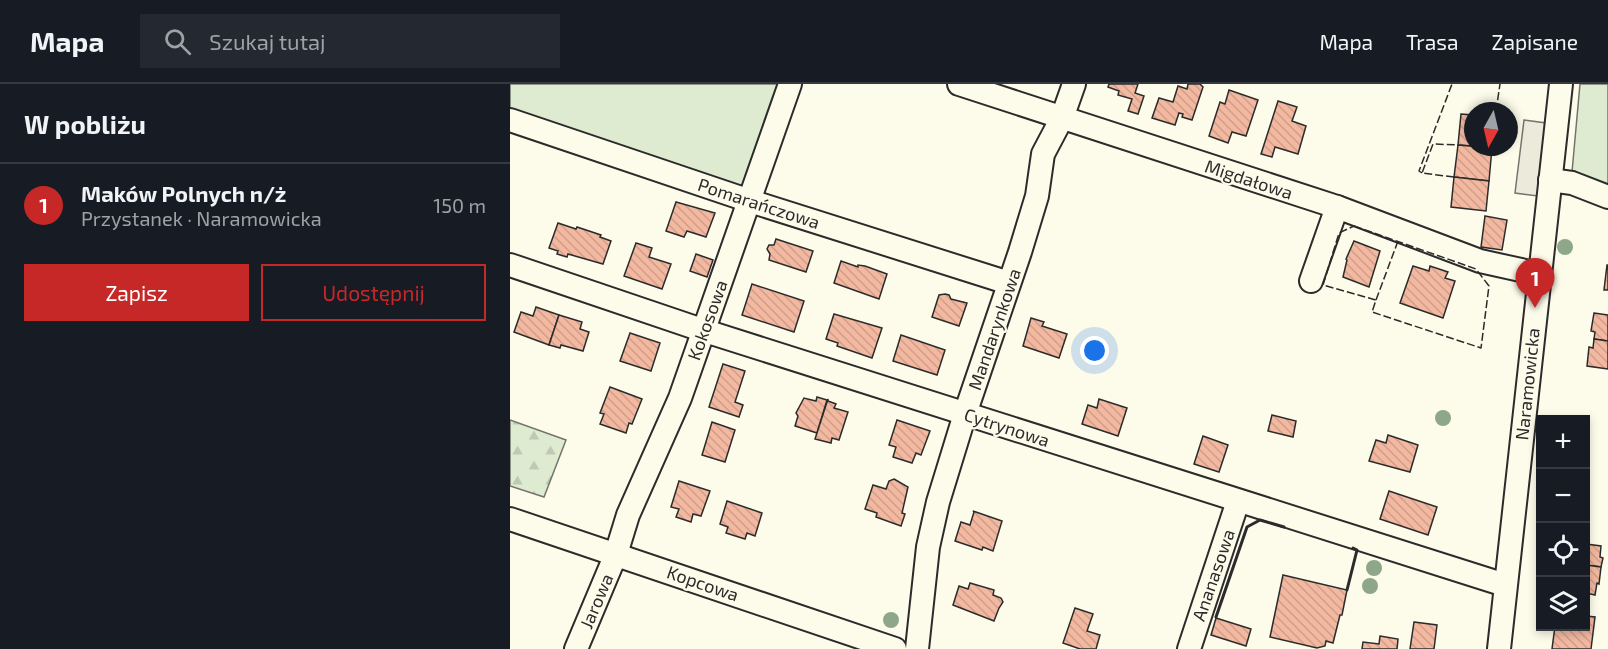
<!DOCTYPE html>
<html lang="pl">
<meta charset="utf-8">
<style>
body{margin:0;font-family:"Exo 2",sans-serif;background:#242831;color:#f1f3f6}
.controls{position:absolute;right:18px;bottom:18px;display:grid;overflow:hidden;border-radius:0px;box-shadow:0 3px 9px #0003}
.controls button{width:54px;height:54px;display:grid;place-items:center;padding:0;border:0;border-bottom:2px solid #363941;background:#171b24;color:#f1f3f6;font:30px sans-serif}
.compass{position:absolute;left:954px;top:18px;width:54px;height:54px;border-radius:50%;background:#171b24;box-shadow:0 3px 9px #0003;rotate:188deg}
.you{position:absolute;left:585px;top:267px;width:21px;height:21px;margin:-15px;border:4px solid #fff;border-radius:50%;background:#1a73e8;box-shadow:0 0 0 9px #1a73e833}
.badge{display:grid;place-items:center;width:39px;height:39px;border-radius:50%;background:#c62828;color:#fff;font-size:20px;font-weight:700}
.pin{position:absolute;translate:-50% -50px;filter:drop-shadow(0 2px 3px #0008)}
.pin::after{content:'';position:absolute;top:32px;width:21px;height:18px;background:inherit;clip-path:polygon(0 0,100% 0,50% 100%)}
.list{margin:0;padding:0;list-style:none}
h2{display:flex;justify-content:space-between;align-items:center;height:78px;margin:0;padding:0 24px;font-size:26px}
h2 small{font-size:20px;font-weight:400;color:#9ea1a6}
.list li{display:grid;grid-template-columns:39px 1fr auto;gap:18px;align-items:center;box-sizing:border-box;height:84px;padding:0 24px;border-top:2px solid #363941}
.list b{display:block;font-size:22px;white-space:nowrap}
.list p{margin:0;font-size:20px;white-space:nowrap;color:#9ea1a6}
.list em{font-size:20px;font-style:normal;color:#9ea1a6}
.actions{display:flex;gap:12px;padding:18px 24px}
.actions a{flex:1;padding:14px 0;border:2px solid #c62828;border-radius:0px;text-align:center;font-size:21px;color:#c62828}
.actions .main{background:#c62828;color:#fff}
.icon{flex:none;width:33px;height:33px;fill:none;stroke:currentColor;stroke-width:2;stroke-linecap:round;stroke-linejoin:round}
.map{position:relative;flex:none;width:1098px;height:565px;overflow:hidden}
header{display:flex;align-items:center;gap:36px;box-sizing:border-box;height:84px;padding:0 30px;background:#171b24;border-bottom:2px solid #363941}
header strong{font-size:28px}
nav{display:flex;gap:33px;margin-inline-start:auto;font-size:21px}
.search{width:420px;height:54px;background:#242831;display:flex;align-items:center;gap:15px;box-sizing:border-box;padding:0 21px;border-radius:0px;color:#9ea1a6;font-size:22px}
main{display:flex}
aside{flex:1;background:#171b24}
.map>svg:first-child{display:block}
</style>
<header>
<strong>Mapa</strong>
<div class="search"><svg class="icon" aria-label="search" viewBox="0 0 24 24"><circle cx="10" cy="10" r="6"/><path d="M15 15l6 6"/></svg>Szukaj tutaj</div>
<nav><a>Mapa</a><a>Trasa</a><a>Zapisane</a></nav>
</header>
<main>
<aside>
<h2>W pobliżu<small></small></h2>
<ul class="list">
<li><span class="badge">1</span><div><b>Maków Polnych n/ż</b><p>Przystanek · Naramowicka</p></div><em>150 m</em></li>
</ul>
<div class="actions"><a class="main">Zapisz</a><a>Udostępnij</a></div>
</aside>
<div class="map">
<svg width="1098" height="565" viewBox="0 0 1098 565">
<defs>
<pattern id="forest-firs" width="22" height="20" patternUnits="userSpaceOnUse" patternTransform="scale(1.5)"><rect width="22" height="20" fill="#deebd1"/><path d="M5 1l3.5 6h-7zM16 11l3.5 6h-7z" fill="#bfcab4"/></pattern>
<pattern id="building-back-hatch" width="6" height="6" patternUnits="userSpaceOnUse" patternTransform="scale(1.5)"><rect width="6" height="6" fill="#f2b8a0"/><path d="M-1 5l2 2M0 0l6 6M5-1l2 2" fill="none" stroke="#d09e8a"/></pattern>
</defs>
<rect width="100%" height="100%" fill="#fdfbea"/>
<!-- green -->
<g fill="#deebd1" stroke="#74746e" stroke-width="1.5">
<polygon points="0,0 268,0 232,102 0,29"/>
<polygon points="1070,0 1098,0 1098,101 1062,88"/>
</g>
<!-- forest -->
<polygon fill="url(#forest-firs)" stroke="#74746e" stroke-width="1.5" points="0,336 56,356 34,413 0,402"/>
<!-- parking -->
<polygon fill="#eceadb" stroke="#74746e" stroke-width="1.5" points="1014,36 1036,39 1028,112 1005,109"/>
<!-- building -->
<g fill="url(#building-back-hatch)" stroke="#2b2b2b" stroke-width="1.5">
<polygon points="599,0 628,0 625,9 634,12 628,30 618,27 622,15 608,11 609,7 598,3"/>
<polygon points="678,0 690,0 693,3 682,36 672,33 673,30 669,29 665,41 642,34 649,14 663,18 668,2 677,5"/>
<polygon points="719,6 748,16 736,52 722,48 718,59 699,52 710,18 715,20"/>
<polygon points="768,17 787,23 782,37 796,42 788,70 765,63 762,73 751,70"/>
<polygon points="951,30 963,31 963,62 948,61"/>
<polygon points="948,61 982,64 979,97 944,93"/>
<polygon points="944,93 979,97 976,127 941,123"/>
<polygon points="166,118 205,129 196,153 177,147 174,153 156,147"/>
<polygon points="975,132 997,136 992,166 971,163"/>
<polygon points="48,139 66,145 67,143 91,151 90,153 101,157 93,180 58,170 57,173 47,170 48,167 39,164"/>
<polygon points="266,155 303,167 296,188 259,176 260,170 257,165 259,161 264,161"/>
<polygon points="844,157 870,167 859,203 833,193 837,176 836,175"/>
<polygon points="126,159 142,164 139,173 161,180 152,205 114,192"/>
<polygon points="186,170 203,176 197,193 180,187"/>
<polygon points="331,177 348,183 348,181 355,182 377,190 369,215 324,199"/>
<polygon points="1097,181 1098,181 1098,206 1094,206"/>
<polygon points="903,182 919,187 920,182 938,188 935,194 945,197 933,234 890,219"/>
<polygon points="242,200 294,217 284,248 232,231"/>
<polygon points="435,210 439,211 441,215 457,219 449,242 422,233 429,211"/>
<polygon points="26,223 49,231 39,261 4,248 11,228 23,232"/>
<polygon points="1084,229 1098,231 1098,257 1084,255 1085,248 1081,247"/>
<polygon points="324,230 372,244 362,274 327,262 328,259 316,255"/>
<polygon points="49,231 72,238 70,245 79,248 73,267 51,261 50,264 39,261"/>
<polygon points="521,234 534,238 532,242 557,250 549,274 513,262"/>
<polygon points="120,249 150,259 141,287 110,277"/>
<polygon points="391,251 435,266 427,291 383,277"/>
<polygon points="1084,255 1098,257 1098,285 1077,282 1079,263 1083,264"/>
<polygon points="213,280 235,287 225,318 233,321 229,333 199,323"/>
<polygon points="100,303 132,315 122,340 119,339 116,349 90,340 94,330 90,329"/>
<polygon points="307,313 317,316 307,349 285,342 288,332 286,329 294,314 306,317"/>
<polygon points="318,315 318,317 326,320 324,324 338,328 329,356 322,354 321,359 305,355"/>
<polygon points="589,315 617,324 608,352 572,340 578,321 587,324"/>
<polygon points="762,331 786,337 783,353 758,347"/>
<polygon points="387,336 420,347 411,371 406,369 402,379 383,373 386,363 379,361"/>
<polygon points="202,338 225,346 215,378 192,371"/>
<polygon points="878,351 908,361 900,388 859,377 866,356 876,359"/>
<polygon points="693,352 718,361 709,388 684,380"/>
<polygon points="384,395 398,403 392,429 395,430 391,442 366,433 367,429 355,425 363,401 376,405 379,397"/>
<polygon points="169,397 200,407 191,432 183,430 181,438 166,433 169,425 161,423"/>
<polygon points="879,407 927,423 918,451 870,435"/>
<polygon points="217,417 252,429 245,452 237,449 235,455 216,449 218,443 210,440"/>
<polygon points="463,427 492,437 483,467 473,463 472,466 445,457 451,438 460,441 464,428"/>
<polygon points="1076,460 1091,462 1090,473 1093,474 1091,483 1076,481"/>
<polygon points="1076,481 1091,483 1089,500 1087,499 1085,511 1076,509"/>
<polygon points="773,491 837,506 832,531 830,531 823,559 816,557 815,562 807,564 760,553"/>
<polygon points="460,499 484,506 483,511 491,514 493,518 489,524 484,537 443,521 449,502 458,505"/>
<polygon points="565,524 583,530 577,547 590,551 586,565 570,565 553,559"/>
<polygon points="1076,532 1085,533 1081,565 1042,565 1045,542 1076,542"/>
<polygon points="706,534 741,545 736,562 701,551"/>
<polygon points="904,538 927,541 924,565 900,565"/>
<polygon points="870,552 888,555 887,565 852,565 853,558 869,560"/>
</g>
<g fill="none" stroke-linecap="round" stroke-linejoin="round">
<!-- minor casing -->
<g stroke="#2b2b2b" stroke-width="26">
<g id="minor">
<polyline points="449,0 827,123 970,177 1029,190"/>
<polyline points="0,36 240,117 499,199"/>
<polyline points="1040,96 1062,99 1098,113"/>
<polyline points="0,181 192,246 995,501"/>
<polyline points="801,197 827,123"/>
<polyline points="0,435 385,565"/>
<polyline points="66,565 106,470 118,431 170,314 280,0"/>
<polyline points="407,565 418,463 428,418 455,330 510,168 527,112 533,70 552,34 564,0"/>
<polyline points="679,565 728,417"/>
<polyline points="989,565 1051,0"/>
</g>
</g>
<!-- minor -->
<use href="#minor" stroke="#fdfbea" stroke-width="22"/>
<!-- fence -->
<g stroke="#2b2b2b" stroke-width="1.5" stroke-dasharray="8 3" stroke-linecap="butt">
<polyline points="986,27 990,0"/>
<polyline points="912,89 909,87 942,0"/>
<polyline points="944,93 912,89 923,60 948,61"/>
<polygon points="844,142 966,185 979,202 971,264 862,228 866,216 813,201 829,149"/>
<polyline points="866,216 888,157"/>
</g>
<!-- wall -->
<g stroke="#2b2b2b" stroke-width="3">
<polyline points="837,506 847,466 843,464"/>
<polyline points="706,533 737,443 750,436 774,443"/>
</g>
</g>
<!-- trees -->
<g fill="#8ea78a">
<circle cx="1055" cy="163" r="8"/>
<circle cx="933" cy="334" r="8"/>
<circle cx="864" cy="484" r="8"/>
<circle cx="860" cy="502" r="8"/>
<circle cx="381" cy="536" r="8"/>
</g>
<g text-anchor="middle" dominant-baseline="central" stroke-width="4.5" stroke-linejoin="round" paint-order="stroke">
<!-- street labels -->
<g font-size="18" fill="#2b2b2b" stroke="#fdfbea">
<text transform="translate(739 95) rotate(18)">Migdałowa</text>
<text transform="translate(249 119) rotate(18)">Pomarańczowa</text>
<text transform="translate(197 236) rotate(-70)">Kokosowa</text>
<text transform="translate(484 245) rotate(-71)">Mandarynkowa</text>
<text transform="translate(1017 300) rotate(-84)">Naramowicka</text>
<text transform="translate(497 343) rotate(18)">Cytrynowa</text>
<text transform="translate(703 491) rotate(-71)">Ananasowa</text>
<text transform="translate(193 499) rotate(19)">Kopcowa</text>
<text transform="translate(86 517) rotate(-67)">Jarowa</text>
</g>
</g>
</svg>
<div class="controls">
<button>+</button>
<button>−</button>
<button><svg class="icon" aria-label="locate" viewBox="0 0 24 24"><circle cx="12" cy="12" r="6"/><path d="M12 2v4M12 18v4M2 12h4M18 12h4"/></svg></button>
<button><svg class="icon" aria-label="layers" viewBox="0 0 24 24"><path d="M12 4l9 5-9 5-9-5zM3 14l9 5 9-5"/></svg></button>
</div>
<svg class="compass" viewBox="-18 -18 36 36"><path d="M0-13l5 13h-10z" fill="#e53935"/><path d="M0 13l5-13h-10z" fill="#9ea1a6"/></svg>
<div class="you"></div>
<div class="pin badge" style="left:1025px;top:224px">1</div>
</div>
</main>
